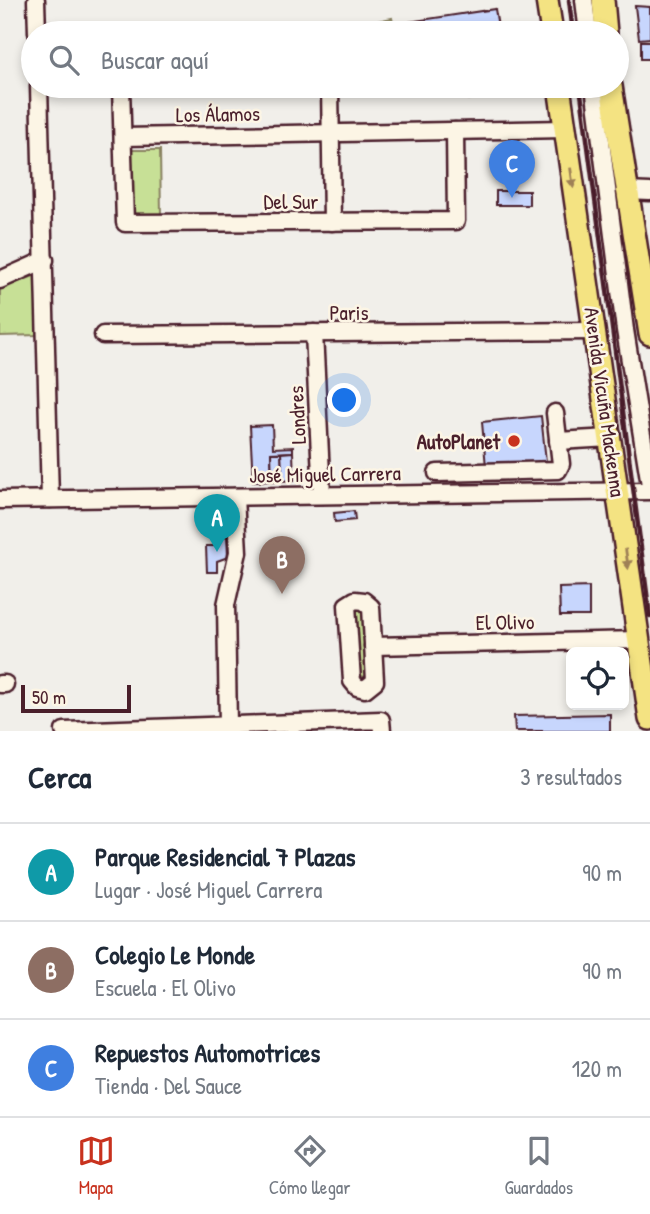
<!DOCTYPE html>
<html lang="es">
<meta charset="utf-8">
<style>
body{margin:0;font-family:"Patrick Hand",sans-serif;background:#f6f6f7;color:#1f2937}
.controls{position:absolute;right:21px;bottom:21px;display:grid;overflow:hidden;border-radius:10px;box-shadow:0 4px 10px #0003}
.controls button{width:63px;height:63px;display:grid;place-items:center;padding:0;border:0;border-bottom:2px solid #e0e1e3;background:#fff;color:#1f2937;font:35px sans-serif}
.scale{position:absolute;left:21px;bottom:18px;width:110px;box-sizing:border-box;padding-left:7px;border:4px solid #4a1f2b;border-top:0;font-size:19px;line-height:24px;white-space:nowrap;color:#4a1f2b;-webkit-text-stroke:5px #fcf5e5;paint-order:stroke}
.you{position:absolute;left:345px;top:401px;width:24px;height:24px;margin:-18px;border:5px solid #fff;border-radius:50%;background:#1a73e8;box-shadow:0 0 0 10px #1a73e833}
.badge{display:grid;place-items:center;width:46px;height:46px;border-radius:50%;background:#c8321e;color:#fff;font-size:23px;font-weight:700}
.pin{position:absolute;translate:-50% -58px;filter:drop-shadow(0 2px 4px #0008)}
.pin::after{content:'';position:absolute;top:37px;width:24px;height:21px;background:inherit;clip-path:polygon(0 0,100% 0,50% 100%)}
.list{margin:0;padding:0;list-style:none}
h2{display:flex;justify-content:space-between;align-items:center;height:91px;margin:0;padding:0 28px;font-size:30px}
h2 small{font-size:23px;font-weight:400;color:#747a83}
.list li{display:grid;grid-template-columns:46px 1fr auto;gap:21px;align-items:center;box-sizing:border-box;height:98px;padding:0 28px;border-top:2px solid #e0e1e3}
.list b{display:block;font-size:26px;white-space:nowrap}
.list p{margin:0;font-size:23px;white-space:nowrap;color:#747a83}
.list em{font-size:23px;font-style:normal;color:#747a83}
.icon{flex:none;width:38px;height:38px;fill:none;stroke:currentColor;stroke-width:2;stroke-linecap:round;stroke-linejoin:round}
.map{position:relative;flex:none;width:650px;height:731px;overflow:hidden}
.search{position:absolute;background:#fff;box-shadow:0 4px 10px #0003;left:21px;right:21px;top:21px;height:77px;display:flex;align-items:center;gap:18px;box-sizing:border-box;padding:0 24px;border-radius:38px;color:#747a83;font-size:26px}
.sheet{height:385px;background:#fff}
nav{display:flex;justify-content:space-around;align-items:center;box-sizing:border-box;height:98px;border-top:2px solid #e0e1e3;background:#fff;font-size:19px;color:#747a83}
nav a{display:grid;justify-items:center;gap:4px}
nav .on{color:#c8321e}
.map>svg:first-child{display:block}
</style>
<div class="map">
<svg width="650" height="731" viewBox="0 0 650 731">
<rect width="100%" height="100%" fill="#f1efea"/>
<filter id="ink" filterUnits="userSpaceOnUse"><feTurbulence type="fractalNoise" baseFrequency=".0143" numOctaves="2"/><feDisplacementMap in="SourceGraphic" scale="14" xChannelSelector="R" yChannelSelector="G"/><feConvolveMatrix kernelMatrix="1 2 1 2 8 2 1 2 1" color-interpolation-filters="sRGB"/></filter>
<g filter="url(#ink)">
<!-- green -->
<g fill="#c7e096" stroke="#888060" stroke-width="2">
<polygon points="392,18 395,33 351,33 349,27"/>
<polygon points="129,150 160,150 161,216 130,217"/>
<polygon points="39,274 39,335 0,336 0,289"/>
<polygon points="367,606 370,677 356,676 352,608"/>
</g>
<!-- building -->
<g fill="#c7d6fd" stroke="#4a1f2b" stroke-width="2">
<polygon points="635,6 650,7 650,38 639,39"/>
<polygon points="495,9 499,33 410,33 408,22"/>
<rect x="641" y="41" width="9" height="18"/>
<polygon points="466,86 507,86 508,93 469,99"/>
<rect x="496" y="191" width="33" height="14"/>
<polygon points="541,416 546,461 486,467 482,422"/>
<polygon points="272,425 273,448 293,447 293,452 271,453 272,481 253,482 250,426"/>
<polygon points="293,452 294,480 282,481 281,453"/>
<polygon points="271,453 281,453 282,481 272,481"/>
<polygon points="354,511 355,520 335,522 334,513"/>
<polygon points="227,536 228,557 217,561 217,572 207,572 206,546 215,546 215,537"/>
<polygon points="589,587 589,616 560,616 559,588"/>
<polygon points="610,714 610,731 515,731 514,716"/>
</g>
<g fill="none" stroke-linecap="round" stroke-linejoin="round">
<!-- minor casing -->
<g stroke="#4a1f2b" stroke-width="21">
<g id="minor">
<polyline points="36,0 37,33"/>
<polyline points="584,0 588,33"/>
<polyline points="39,86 50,499"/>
<polyline points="121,86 125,223 456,221 455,131"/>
<polyline points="330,86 332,222"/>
<polyline points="594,86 625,330 650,485"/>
<polyline points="123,137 565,129"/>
<polyline points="626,191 650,192"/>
<polyline points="0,280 45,260"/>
<polyline points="314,333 322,495"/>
<polyline points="103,335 594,331"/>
<polyline points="558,441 610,438"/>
<polyline points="437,473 558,470 561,464 555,413"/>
<polyline points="0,500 650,491"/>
<polygon points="355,600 364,601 371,607 375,681 365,689 357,687 352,681 347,605"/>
<polyline points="373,646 639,640"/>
<polyline points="0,684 5,684"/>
<polyline points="228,725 226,605 238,552 235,497"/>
<polyline points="64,731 381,720 382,731"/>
</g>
</g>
<!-- major casing -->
<g stroke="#4a1f2b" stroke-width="26">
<g id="major">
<polyline points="547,0 552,33"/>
<polyline points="603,0 606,33"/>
<polyline points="559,86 650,719"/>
<polyline points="611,86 650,334"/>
</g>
</g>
<!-- minor -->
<use href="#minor" stroke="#fcf5e5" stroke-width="16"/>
<!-- major -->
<use href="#major" stroke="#f4e382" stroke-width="21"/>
<!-- rail -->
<g stroke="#4a1f2b" stroke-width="4.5">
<polyline points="569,0 573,33"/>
<polyline points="580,86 650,616"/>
</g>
</g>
<!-- one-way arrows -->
<defs><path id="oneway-solid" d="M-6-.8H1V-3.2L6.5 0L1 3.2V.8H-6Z" transform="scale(1.75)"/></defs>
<g fill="#9f8156">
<use href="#oneway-solid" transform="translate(572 178) rotate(82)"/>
<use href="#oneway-solid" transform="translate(627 559) rotate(82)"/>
</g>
</g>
<!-- markers -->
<circle fill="#c8321e" stroke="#fcf5e5" stroke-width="2.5" cx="514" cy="441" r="7"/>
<g text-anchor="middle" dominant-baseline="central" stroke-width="5" stroke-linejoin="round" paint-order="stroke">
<!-- street labels -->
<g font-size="21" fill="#4a1f2b" stroke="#fcf5e5">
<text transform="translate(218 114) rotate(-1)">Los Álamos</text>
<text x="291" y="201">Del Sur</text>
<text x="349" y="312">Paris</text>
<text transform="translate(605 402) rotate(82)">Avenida Vicuña Mackenna</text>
<text transform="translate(297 415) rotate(-93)">Londres</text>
<text transform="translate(325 474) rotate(-1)">José Miguel Carrera</text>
<text transform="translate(505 622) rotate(-1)">El Olivo</text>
</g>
<!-- poi labels -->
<g font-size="21" font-weight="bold" fill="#4a1f2b" stroke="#fcf5e5" text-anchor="end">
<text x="500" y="441">AutoPlanet</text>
</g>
</g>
</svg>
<div class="controls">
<button><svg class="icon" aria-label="locate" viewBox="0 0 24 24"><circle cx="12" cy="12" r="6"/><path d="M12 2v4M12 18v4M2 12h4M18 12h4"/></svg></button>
</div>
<div class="scale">50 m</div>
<div class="you"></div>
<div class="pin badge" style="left:217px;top:552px;background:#0f9aa8">A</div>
<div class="pin badge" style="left:282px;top:594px;background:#8d6e63">B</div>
<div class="pin badge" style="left:512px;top:198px;background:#3f7fe0">C</div>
<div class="search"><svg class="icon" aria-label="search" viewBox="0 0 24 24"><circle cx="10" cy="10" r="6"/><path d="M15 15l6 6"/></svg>Buscar aquí</div>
</div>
<section class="sheet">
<h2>Cerca<small>3 resultados</small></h2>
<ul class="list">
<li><span class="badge" style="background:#0f9aa8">A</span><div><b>Parque Residencial 7 Plazas</b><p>Lugar · José Miguel Carrera</p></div><em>90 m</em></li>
<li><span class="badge" style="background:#8d6e63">B</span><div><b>Colegio Le Monde</b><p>Escuela · El Olivo</p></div><em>90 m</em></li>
<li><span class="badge" style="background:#3f7fe0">C</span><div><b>Repuestos Automotrices</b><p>Tienda · Del Sauce</p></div><em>120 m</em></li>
</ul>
</section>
<nav>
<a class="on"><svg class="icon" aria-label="map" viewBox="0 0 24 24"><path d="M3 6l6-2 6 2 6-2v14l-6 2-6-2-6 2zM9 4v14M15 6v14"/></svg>Mapa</a>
<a><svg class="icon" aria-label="directions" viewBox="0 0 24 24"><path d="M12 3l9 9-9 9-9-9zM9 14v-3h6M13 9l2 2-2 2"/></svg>Cómo llegar</a>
<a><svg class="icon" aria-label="saved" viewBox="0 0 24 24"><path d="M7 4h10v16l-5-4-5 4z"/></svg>Guardados</a>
</nav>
